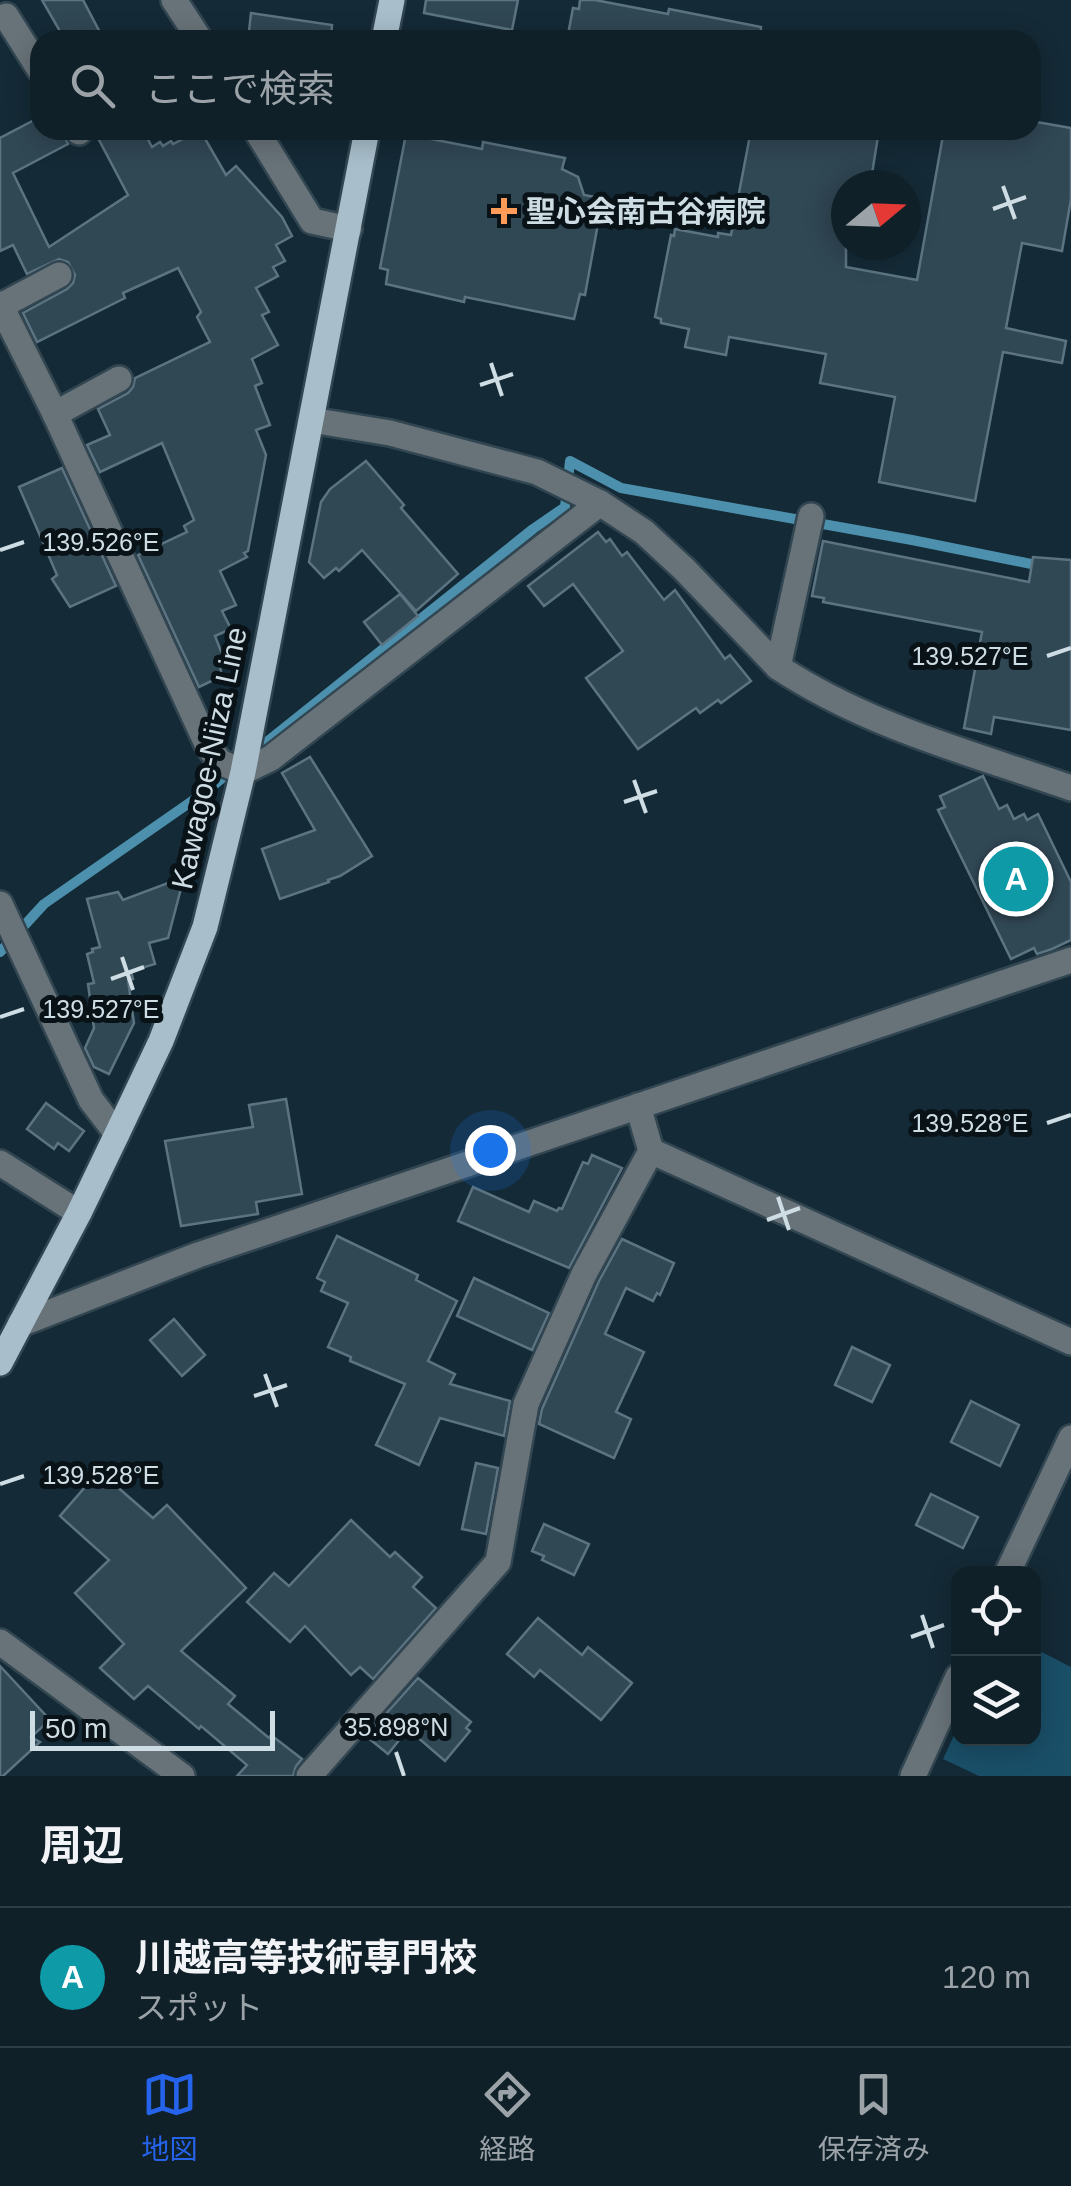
<!DOCTYPE html>
<html lang="ja">
<meta charset="utf-8">
<style>
body{margin:0;font-family:Arial,"Noto Sans JP",sans-serif;background:#1d2d34;color:#f1f3f6}
.controls{position:absolute;right:30px;bottom:30px;display:grid;overflow:hidden;border-radius:20px;box-shadow:0 5px 25px #0003}
.controls button{width:90px;height:90px;display:grid;place-items:center;padding:0;border:0;border-bottom:2px solid #2f3e45;background:#0f2028;color:#f1f3f6;font:50px sans-serif}
.compass{position:absolute;left:831px;top:170px;width:90px;height:90px;border-radius:50%;background:#0f2028;box-shadow:0 5px 25px #0003;rotate:71deg}
.scale{position:absolute;left:30px;bottom:25px;width:245px;box-sizing:border-box;padding-left:10px;border:5px solid #cedce3;border-top:0;font-size:28px;line-height:35px;white-space:nowrap;color:#cedce3;-webkit-text-stroke:8px #081217;paint-order:stroke}
.you{position:absolute;left:490px;top:1150px;width:35px;height:35px;margin:-25px;border:8px solid #fff;border-radius:50%;background:#1a73e8;box-shadow:0 0 0 15px #1a73e833}
.badge{display:grid;place-items:center;width:65px;height:65px;border-radius:50%;background:#2563eb;color:#fff;font-size:32px;font-weight:700}
.pin{position:absolute;translate:-50% -50%;border:5px solid #fff;box-shadow:0 2px 10px #0006}
.list{margin:0;padding:0;list-style:none}
h2{display:flex;justify-content:space-between;align-items:center;height:130px;margin:0;padding:0 40px;font-size:42px}
h2 small{font-size:32px;font-weight:400;color:#9ba3a8}
.list li{display:grid;grid-template-columns:65px 1fr auto;gap:30px;align-items:center;box-sizing:border-box;height:140px;padding:0 40px;border-top:2px solid #2f3e45}
.list b{display:block;font-size:38px;white-space:nowrap}
.list p{margin:0;font-size:32px;white-space:nowrap;color:#9ba3a8}
.list em{font-size:32px;font-style:normal;color:#9ba3a8}
.icon{flex:none;width:55px;height:55px;fill:none;stroke:currentColor;stroke-width:2;stroke-linecap:round;stroke-linejoin:round}
.map{position:relative;flex:none;width:1071px;height:1776px;overflow:hidden}
.search{position:absolute;background:#0f2028;box-shadow:0 5px 25px #0003;left:30px;right:30px;top:30px;height:110px;display:flex;align-items:center;gap:25px;box-sizing:border-box;padding:0 35px;border-radius:30px;color:#9ba3a8;font-size:38px}
.sheet{height:270px;background:#0f2028}
nav{display:flex;justify-content:space-around;align-items:center;box-sizing:border-box;height:140px;border-top:2px solid #2f3e45;background:#0f2028;font-size:28px;color:#9ba3a8}
nav a{display:grid;justify-items:center;gap:5px}
nav .on{color:#2563eb}
.map>svg:first-child{display:block}
</style>
<div class="map">
<svg width="1071" height="1776" viewBox="0 0 1071 1776">
<rect width="100%" height="100%" fill="#142a36"/>
<!-- park -->
<polygon fill="#1a4f68" points="1034,1648 1071,1667 1071,1776 979,1776 943,1759 958,1727 958,1738 1034,1738"/>
<g fill="none" stroke-linecap="round" stroke-linejoin="round">
<!-- stream -->
<g stroke="#4c90ad" stroke-width="10">
<polyline points="253,753 533,529 565,507 570,461 621,488 912,540 1041,566"/>
<polyline points="0,952 44,904 205,792 232,770"/>
</g>
</g>
<!-- building -->
<g fill="#304754" stroke="#5c7482" stroke-width="2.5">
<polygon points="42,0 83,0 104,40 65,40"/>
<polygon points="426,0 518,0 512,30 424,13"/>
<polygon points="580,0 595,0 668,14 669,9 761,27 760,40 567,40 573,8 579,9"/>
<polygon points="251,13 332,25 331,40 248,40"/>
<polygon points="40,117 40,130 62,130 68,144 13,173 49,247 128,195 98,138 114,130 143,130 152,147 160,142 163,146 171,141 173,144 200,130 226,175 236,166 282,217 292,236 276,245 285,261 273,267 278,276 256,288 269,312 262,315 278,345 252,359 262,383 255,386 270,425 256,430 266,455 248,551 244,553 247,557 220,571 236,605 222,611 231,629 215,636 224,659 219,662 222,676 199,687 138,555 187,532 184,526 194,520 162,443 100,472 87,445 110,435 98,409 128,393 133,387 135,378 210,342 197,317 201,312 178,268 123,293 125,298 37,342 23,313 67,289 73,283 75,275 68,262 59,259 27,274 13,245 0,251 0,138"/>
<polygon points="1031,121 1071,128 1071,199 1062,251 1022,243 1006,328 1066,341 1062,363 1003,352 975,501 879,482 895,397 820,383 826,354 729,337 726,355 685,347 689,329 661,323 661,319 655,317 671,235 674,236 675,229 718,237 718,233 731,235 751,130 879,130 872,174 869,173 867,185 846,185 846,267 917,280 944,130 1031,130"/>
<polygon points="406,134 482,149 483,142 565,158 562,169 578,177 584,195 595,197 591,217 599,218 585,295 580,294 574,319 465,297 464,302 386,284 388,270 380,268"/>
<polygon points="366,461 404,505 401,508 458,574 416,611 362,550 339,571 336,568 324,578 309,562 321,502 330,489"/>
<polygon points="62,468 116,586 70,607 52,579 57,575 19,487"/>
<polygon points="598,532 606,542 610,539 622,556 627,552 664,600 675,590 725,659 730,655 751,681 721,703 718,700 700,713 696,708 638,749 586,678 623,651 573,584 544,606 528,586"/>
<polygon points="823,541 1029,582 1033,557 1071,560 1071,730 994,717 991,734 964,728 982,632 823,602 824,598 812,596"/>
<polygon points="400,594 418,616 382,645 364,622"/>
<polygon points="310,757 372,856 340,876 328,880 329,882 280,899 262,849 315,830 282,773"/>
<polygon points="983,776 999,809 1007,805 1014,819 1024,814 1027,820 1038,814 1071,882 1071,940 1052,949 1037,954 1034,948 1011,959 938,810 945,807 940,796"/>
<polygon points="184,877 168,938 149,943 155,964 131,971 133,979 128,980 134,1023 109,1074 94,1067 85,1048 94,1028 88,984 94,983 87,954 93,952 92,949 100,947 87,899 118,892 123,900"/>
<polygon points="286,1099 302,1194 256,1202 258,1214 181,1226 165,1141 253,1127 249,1105"/>
<polygon points="46,1103 84,1131 69,1151 58,1143 54,1149 27,1129"/>
<polygon points="592,1155 622,1168 569,1268 458,1221 473,1187 529,1212 534,1201 557,1211 559,1208 562,1209 583,1162 588,1164"/>
<polygon points="337,1236 418,1275 416,1280 457,1301 428,1361 455,1374 450,1384 510,1401 504,1436 440,1418 419,1465 376,1445 405,1384 350,1361 351,1357 328,1347 348,1303 321,1291 325,1282 317,1278"/>
<polygon points="622,1239 674,1263 660,1295 657,1293 653,1301 626,1288 605,1334 644,1352 616,1412 631,1419 614,1458 539,1424 542,1409 599,1281"/>
<polygon points="474,1278 549,1313 532,1350 457,1316"/>
<polygon points="174,1319 205,1355 182,1376 150,1340"/>
<polygon points="852,1347 890,1365 872,1402 835,1385"/>
<polygon points="971,1401 1019,1425 1000,1466 951,1442"/>
<polygon points="476,1463 498,1468 486,1534 462,1529"/>
<polygon points="99,1471 153,1518 167,1505 246,1588 181,1651 235,1696 228,1704 269,1738 271,1735 302,1759 296,1766 293,1776 237,1776 247,1765 201,1726 199,1729 148,1686 134,1699 100,1668 124,1644 75,1593 109,1560 60,1516"/>
<polygon points="931,1494 978,1517 963,1548 916,1525"/>
<polygon points="351,1520 390,1557 395,1552 422,1577 413,1587 436,1608 373,1679 360,1667 351,1675 305,1626 290,1642 247,1602 274,1573 289,1586"/>
<polygon points="544,1524 589,1544 574,1575 542,1560 544,1556 532,1551"/>
<polygon points="538,1618 582,1655 588,1647 632,1683 601,1720 540,1670 534,1677 507,1654"/>
<polygon points="0,1666 50,1720 31,1737 40,1742 3,1776 0,1776"/>
<polygon points="418,1678 471,1722 466,1728 470,1731 445,1761 408,1729 388,1754 366,1736"/>
</g>
<g fill="none" stroke-linecap="round" stroke-linejoin="round">
<!-- minor casing -->
<g stroke="#324652" stroke-width="30">
<g id="minor">
<polyline points="174,0 200,40"/>
<polyline points="6,16 40,70"/>
<polyline points="78,130 79,132"/>
<polyline points="256,130 312,221 349,229"/>
<polyline points="0,304 55,414 208,746 220,762 243,772 271,758 600,503"/>
<polyline points="1,306 59,275"/>
<polyline points="55,414 119,379"/>
<path d="M311 420 390 433 537 472 600 503 644 532 684 569 778 667C867 726 971 753 1071 788"/>
<polyline points="778,667 811,516"/>
<polyline points="0,904 91,1100 117,1134"/>
<polyline points="651,1151 1071,1342"/>
<polyline points="0,1163 79,1213"/>
<polyline points="20,1324 198,1255 1071,960"/>
<polyline points="1007,1574 1071,1438"/>
<polyline points="0,1642 182,1776"/>
<polyline points="309,1776 498,1562 526,1404 584,1274 651,1151 638,1106"/>
<polyline points="913,1776 958,1677"/>
</g>
</g>
<!-- major casing -->
<g stroke="#324652" stroke-width="30">
<g id="major">
<polyline points="384,40 392,0"/>
<polyline points="0,1363 79,1213 117,1134 161,1041 205,927 243,772 367,130"/>
</g>
</g>
<!-- minor -->
<use href="#minor" stroke="#687379" stroke-width="25"/>
<!-- major -->
<use href="#major" stroke="#a8becb" stroke-width="25"/>
</g>
<!-- ticks -->
<path fill="none" stroke="#cedce3" stroke-width="4" d="M1003 186 1015 219M993 209 1026 197M491 363 502 396M480 385 513 374M0 550 24 542M1047 656 1071 648M634 780 646 813M624 802 657 791M122 957 133 990M111 979 144 967M0 1017 24 1009M1047 1123 1071 1115M778 1197 789 1230M767 1220 800 1208M265 1374 277 1407M254 1396 287 1385M0 1484 24 1476M922 1615 933 1648M911 1637 944 1625M396 1752 404 1776"/>
<!-- markers -->
<path fill="#fe9b59" stroke="#081217" stroke-width="4" d="M499 196h10v10h10v10h-10v10h-10v-10h-10v-10h10z"/>
<g text-anchor="middle" dominant-baseline="central" stroke-width="10" stroke-linejoin="round" paint-order="stroke">
<!-- poi labels -->
<g font-size="30" font-weight="bold" fill="#cedce3" stroke="#081217" text-anchor="start">
<text x="526" y="211">聖心会南古谷病院</text>
</g>
<!-- street labels -->
<g font-size="30" fill="#cedce3" stroke="#081217">
<text transform="translate(209 758) rotate(-78)">Kawagoe-Niiza Line</text>
</g>
</g>
<g font-size="25" text-anchor="middle" fill="#cedce3" stroke="#081217" stroke-width="10" stroke-linejoin="round" paint-order="stroke">
<text x="101" y="551">139.526°E</text>
<text x="970" y="665">139.527°E</text>
<text x="101" y="1018">139.527°E</text>
<text x="970" y="1132">139.528°E</text>
<text x="101" y="1484">139.528°E</text>
<text x="396" y="1736">35.898°N</text>
</g>
</svg>
<div class="controls">
<button><svg class="icon" aria-label="locate" viewBox="0 0 24 24"><circle cx="12" cy="12" r="6"/><path d="M12 2v4M12 18v4M2 12h4M18 12h4"/></svg></button>
<button><svg class="icon" aria-label="layers" viewBox="0 0 24 24"><path d="M12 4l9 5-9 5-9-5zM3 14l9 5 9-5"/></svg></button>
</div>
<svg class="compass" viewBox="-18 -18 36 36"><path d="M0-13l5 13h-10z" fill="#e53935"/><path d="M0 13l5-13h-10z" fill="#9ba3a8"/></svg>
<div class="scale">50 m</div>
<div class="you"></div>
<div class="pin badge" style="left:1016px;top:879px;background:#0f9aa8">A</div>
<div class="search"><svg class="icon" aria-label="search" viewBox="0 0 24 24"><circle cx="10" cy="10" r="6"/><path d="M15 15l6 6"/></svg>ここで検索</div>
</div>
<section class="sheet">
<h2>周辺<small></small></h2>
<ul class="list">
<li><span class="badge" style="background:#0f9aa8">A</span><div><b>川越高等技術専門校</b><p>スポット</p></div><em>120 m</em></li>
</ul>
</section>
<nav>
<a class="on"><svg class="icon" aria-label="map" viewBox="0 0 24 24"><path d="M3 6l6-2 6 2 6-2v14l-6 2-6-2-6 2zM9 4v14M15 6v14"/></svg>地図</a>
<a><svg class="icon" aria-label="directions" viewBox="0 0 24 24"><path d="M12 3l9 9-9 9-9-9zM9 14v-3h6M13 9l2 2-2 2"/></svg>経路</a>
<a><svg class="icon" aria-label="saved" viewBox="0 0 24 24"><path d="M7 4h10v16l-5-4-5 4z"/></svg>保存済み</a>
</nav>
